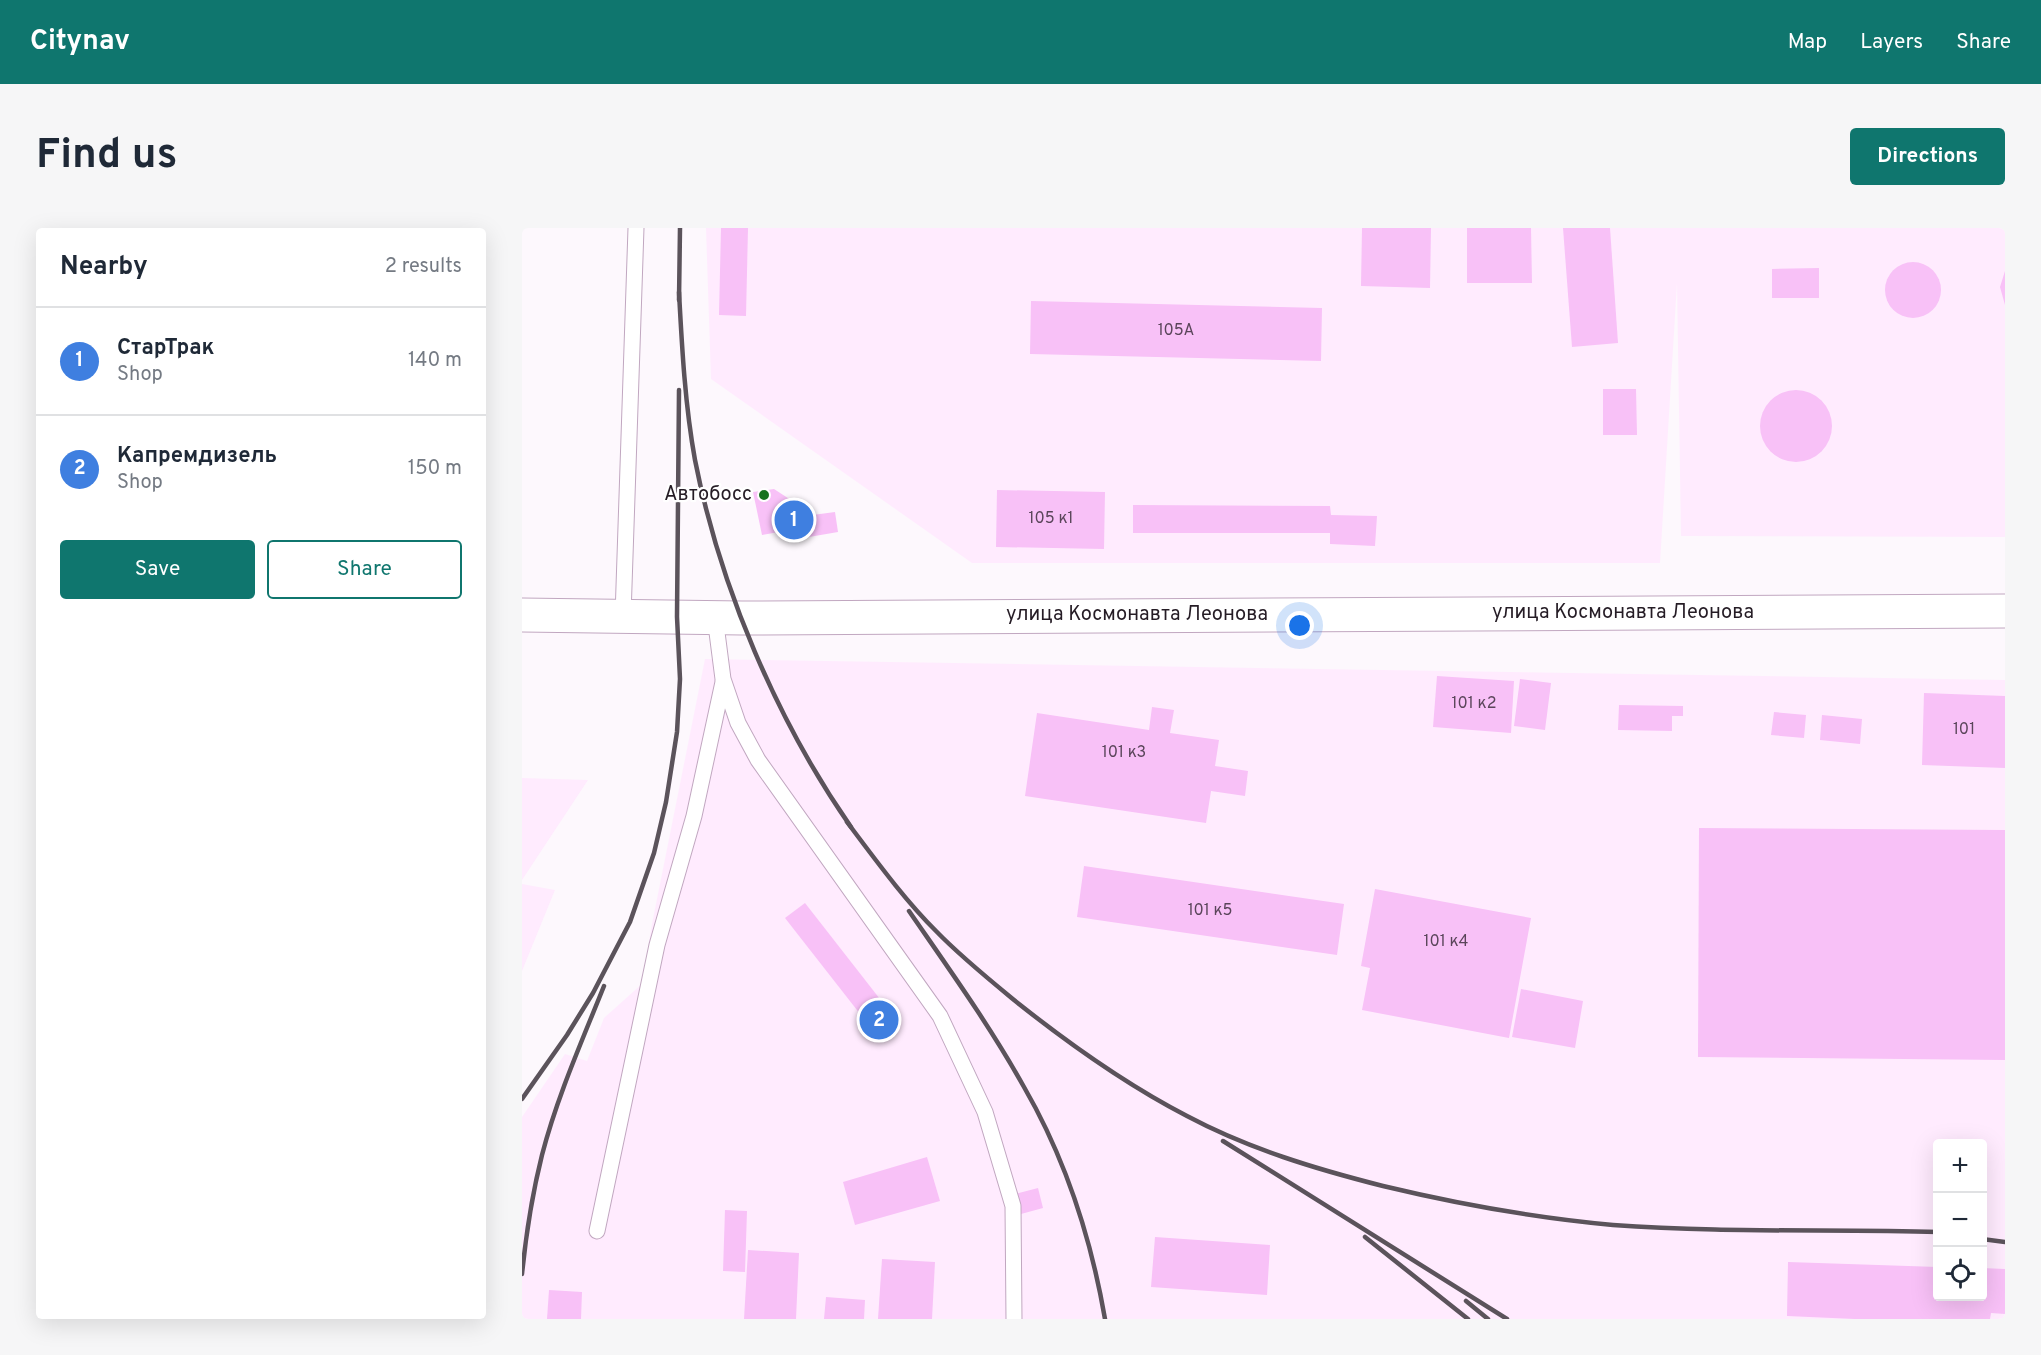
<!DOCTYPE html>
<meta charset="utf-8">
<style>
body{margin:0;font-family:Overpass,sans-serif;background:#f6f6f7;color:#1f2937}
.controls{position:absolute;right:18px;bottom:18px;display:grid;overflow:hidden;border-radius:6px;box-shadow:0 6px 24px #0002}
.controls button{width:54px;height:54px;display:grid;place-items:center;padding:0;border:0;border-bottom:2px solid #e0e1e3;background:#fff;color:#1f2937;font:30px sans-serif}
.you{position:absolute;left:778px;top:398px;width:21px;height:21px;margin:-15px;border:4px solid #fff;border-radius:50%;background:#1a73e8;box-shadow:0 0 0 9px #1a73e833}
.badge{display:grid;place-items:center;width:39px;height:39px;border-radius:50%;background:#0f766e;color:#fff;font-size:20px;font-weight:700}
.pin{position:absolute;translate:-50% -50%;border:3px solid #fff;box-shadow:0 2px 6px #0006}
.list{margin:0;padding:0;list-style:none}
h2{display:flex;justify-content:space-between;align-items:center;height:78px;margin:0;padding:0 24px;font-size:26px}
h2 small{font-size:20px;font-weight:400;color:#747a83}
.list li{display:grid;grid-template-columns:39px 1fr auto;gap:18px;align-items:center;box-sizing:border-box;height:108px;padding:0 24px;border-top:2px solid #e0e1e3}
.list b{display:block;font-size:22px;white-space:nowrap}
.list p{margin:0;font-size:20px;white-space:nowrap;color:#747a83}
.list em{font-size:20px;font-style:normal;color:#747a83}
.actions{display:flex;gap:12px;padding:18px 24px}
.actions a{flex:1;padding:14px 0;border:2px solid #0f766e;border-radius:6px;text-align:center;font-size:21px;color:#0f766e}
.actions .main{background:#0f766e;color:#fff}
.icon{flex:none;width:33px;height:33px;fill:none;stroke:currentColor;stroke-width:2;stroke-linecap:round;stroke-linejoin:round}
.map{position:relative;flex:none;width:1483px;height:1091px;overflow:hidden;border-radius:6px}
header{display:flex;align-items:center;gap:36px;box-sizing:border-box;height:84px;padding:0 30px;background:#0f766e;color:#fff}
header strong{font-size:28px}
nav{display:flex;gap:33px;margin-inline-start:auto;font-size:21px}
.intro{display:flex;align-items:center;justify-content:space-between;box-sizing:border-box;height:144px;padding:0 36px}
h1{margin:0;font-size:42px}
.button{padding:15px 27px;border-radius:6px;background:#0f766e;color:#fff;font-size:21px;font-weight:700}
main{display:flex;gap:36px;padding:0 36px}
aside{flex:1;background:#fff;border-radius:6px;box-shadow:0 6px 24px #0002}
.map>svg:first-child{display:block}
</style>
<header>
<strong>Citynav</strong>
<nav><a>Map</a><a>Layers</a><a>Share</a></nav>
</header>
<div class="intro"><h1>Find us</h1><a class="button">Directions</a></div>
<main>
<aside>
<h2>Nearby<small>2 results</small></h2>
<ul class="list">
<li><span class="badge" style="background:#3f7fe0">1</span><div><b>СтарТрак</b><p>Shop</p></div><em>140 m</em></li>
<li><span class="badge" style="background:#3f7fe0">2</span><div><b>Капремдизель</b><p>Shop</p></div><em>150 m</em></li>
</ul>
<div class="actions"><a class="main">Save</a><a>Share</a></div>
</aside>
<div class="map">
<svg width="1483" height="1091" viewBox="0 0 1483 1091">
<rect width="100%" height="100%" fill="#fdf8fd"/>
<!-- built -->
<g fill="#ffebfe" fill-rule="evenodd">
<polygon points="184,0 1483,0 1483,309 1159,308 1155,55 1138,335 450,335 189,151"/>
<path d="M183 431 1483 452V1091H0V889L43 826 65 833 82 790 121 755 129 701ZM1416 916H1460V1068H1416Z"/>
<polygon points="0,550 66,552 0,652"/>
<polygon points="0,656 33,662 0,743"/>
</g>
<!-- building -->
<g fill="#f8c1f7">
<polygon points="199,0 226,0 224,88 197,87"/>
<polygon points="840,0 909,0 908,60 839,58"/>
<polygon points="945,0 1009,0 1010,55 945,55"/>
<polygon points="1041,0 1088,0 1096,115 1050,119"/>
<circle cx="1391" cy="62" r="28"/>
<polygon points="1297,40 1297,70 1250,70 1250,41"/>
<polygon points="1483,43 1483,77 1478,59"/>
<polygon points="509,73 800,80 799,133 508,126"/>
<polygon points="1081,161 1114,161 1115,207 1081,207"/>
<circle cx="1274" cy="198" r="36"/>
<polygon points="252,261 275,276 279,300 240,307 231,264"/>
<polygon points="475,262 583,264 582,321 474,319"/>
<polygon points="611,277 808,278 809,287 855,288 853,318 808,316 808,305 611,305"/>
<polygon points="313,284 316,304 287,309 283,288"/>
<polygon points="915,448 992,453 989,505 911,499"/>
<polygon points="998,451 1029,455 1023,502 992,498"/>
<polygon points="1402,465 1483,468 1483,540 1400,537"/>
<polygon points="1097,477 1161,478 1161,488 1150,488 1150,503 1096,502"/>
<polygon points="630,479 652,482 648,505 697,512 693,538 726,543 723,568 689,563 684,595 503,568 515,485 627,502"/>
<polygon points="1252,484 1284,487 1282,510 1249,507"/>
<polygon points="1300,487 1340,491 1338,516 1298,512"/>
<polygon points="1177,600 1483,602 1483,832 1176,829"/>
<polygon points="562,638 822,676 815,727 555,689"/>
<polygon points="853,661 1009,690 987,810 840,782 848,740 839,738"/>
<polygon points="283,675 379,798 360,814 263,690"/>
<polygon points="999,761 1061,773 1053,820 990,809"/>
<polygon points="405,929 418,973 333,997 321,954"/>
<polygon points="516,960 521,980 499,986 493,966"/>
<polygon points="203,982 225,983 223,1044 201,1043"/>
<polygon points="633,1009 748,1017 745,1067 629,1059"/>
<polygon points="226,1022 277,1025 274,1091 222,1091"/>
<polygon points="360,1031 413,1034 410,1091 356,1091"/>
<polygon points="1266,1034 1416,1039 1416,1068 1460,1068 1460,1040 1483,1041 1483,1086 1469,1085 1468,1091 1333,1091 1265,1088"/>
<polygon points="27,1062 60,1064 59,1091 25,1091"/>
<polygon points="304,1069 343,1072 342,1091 302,1091"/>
</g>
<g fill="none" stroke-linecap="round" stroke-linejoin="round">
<!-- lane casing -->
<g stroke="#c1a7c0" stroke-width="17">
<g id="lane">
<polyline points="101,388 114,0"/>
<polyline points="193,389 201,451 216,495 236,532 418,788 463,884 491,978 492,1091"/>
<polyline points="75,1003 135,717 172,588 201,454"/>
</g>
</g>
<!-- secondary casing -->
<g stroke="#c1a7c0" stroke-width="35">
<polyline id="secondary" points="0,387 220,390 1483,383"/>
</g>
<!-- lane -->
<use href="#lane" stroke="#fff" stroke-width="15"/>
<!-- secondary -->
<use href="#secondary" stroke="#fff" stroke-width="33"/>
<!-- rail -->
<g stroke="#5b535b" stroke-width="4.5">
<path d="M157 64C160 120 163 177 173 232 198 359 255 493 329 599"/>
<polyline points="157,72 158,0"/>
<path d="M325 594C353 631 381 670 414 703 439 729 469 753 497 776 550 818 605 857 665 888 727 921 794 941 861 958 936 976 1014 990 1091 997 1198 1005 1307 1001 1416 1004"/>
<path d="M387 683C427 741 468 798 502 859 543 930 569 1010 583 1091"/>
<polyline points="0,871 45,807 71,765 108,694 132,625 144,574 155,504 158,451 155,389 157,162"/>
<polyline points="701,913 985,1091"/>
<polyline points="843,1009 946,1091"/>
<polyline points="1460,1011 1483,1014"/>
<path d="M0 1046C4 1006 10 967 20 927 35 869 60 813 82 758"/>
<polyline points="944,1073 966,1091"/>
</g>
</g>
<!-- markers -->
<circle fill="#18721f" stroke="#fff" stroke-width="2" cx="242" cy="267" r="6"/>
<g text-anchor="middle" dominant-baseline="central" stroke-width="4.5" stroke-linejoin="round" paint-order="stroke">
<!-- number labels -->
<g font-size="16" fill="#5a455a">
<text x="654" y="103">105А</text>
<text x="529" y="291">105 к1</text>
<text x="952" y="476">101 к2</text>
<text x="1442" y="502">101</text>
<text x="602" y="525">101 к3</text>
<text x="688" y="683">101 к5</text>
<text x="924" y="714">101 к4</text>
</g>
<!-- poi labels -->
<g font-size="20" fill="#251c25" stroke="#fff" text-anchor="end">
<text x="230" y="267">Автобосс</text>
</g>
<!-- street labels -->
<g font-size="20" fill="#251c25" stroke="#fff">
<text x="1101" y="385">улица Космонавта Леонова</text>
<text x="615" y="387">улица Космонавта Леонова</text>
</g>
</g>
</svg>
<div class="controls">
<button>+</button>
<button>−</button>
<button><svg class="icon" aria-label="locate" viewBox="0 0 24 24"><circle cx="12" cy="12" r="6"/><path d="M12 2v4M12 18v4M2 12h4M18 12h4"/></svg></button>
</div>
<div class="you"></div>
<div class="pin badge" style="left:272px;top:292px;background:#3f7fe0">1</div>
<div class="pin badge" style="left:357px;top:792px;background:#3f7fe0">2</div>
</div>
</main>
